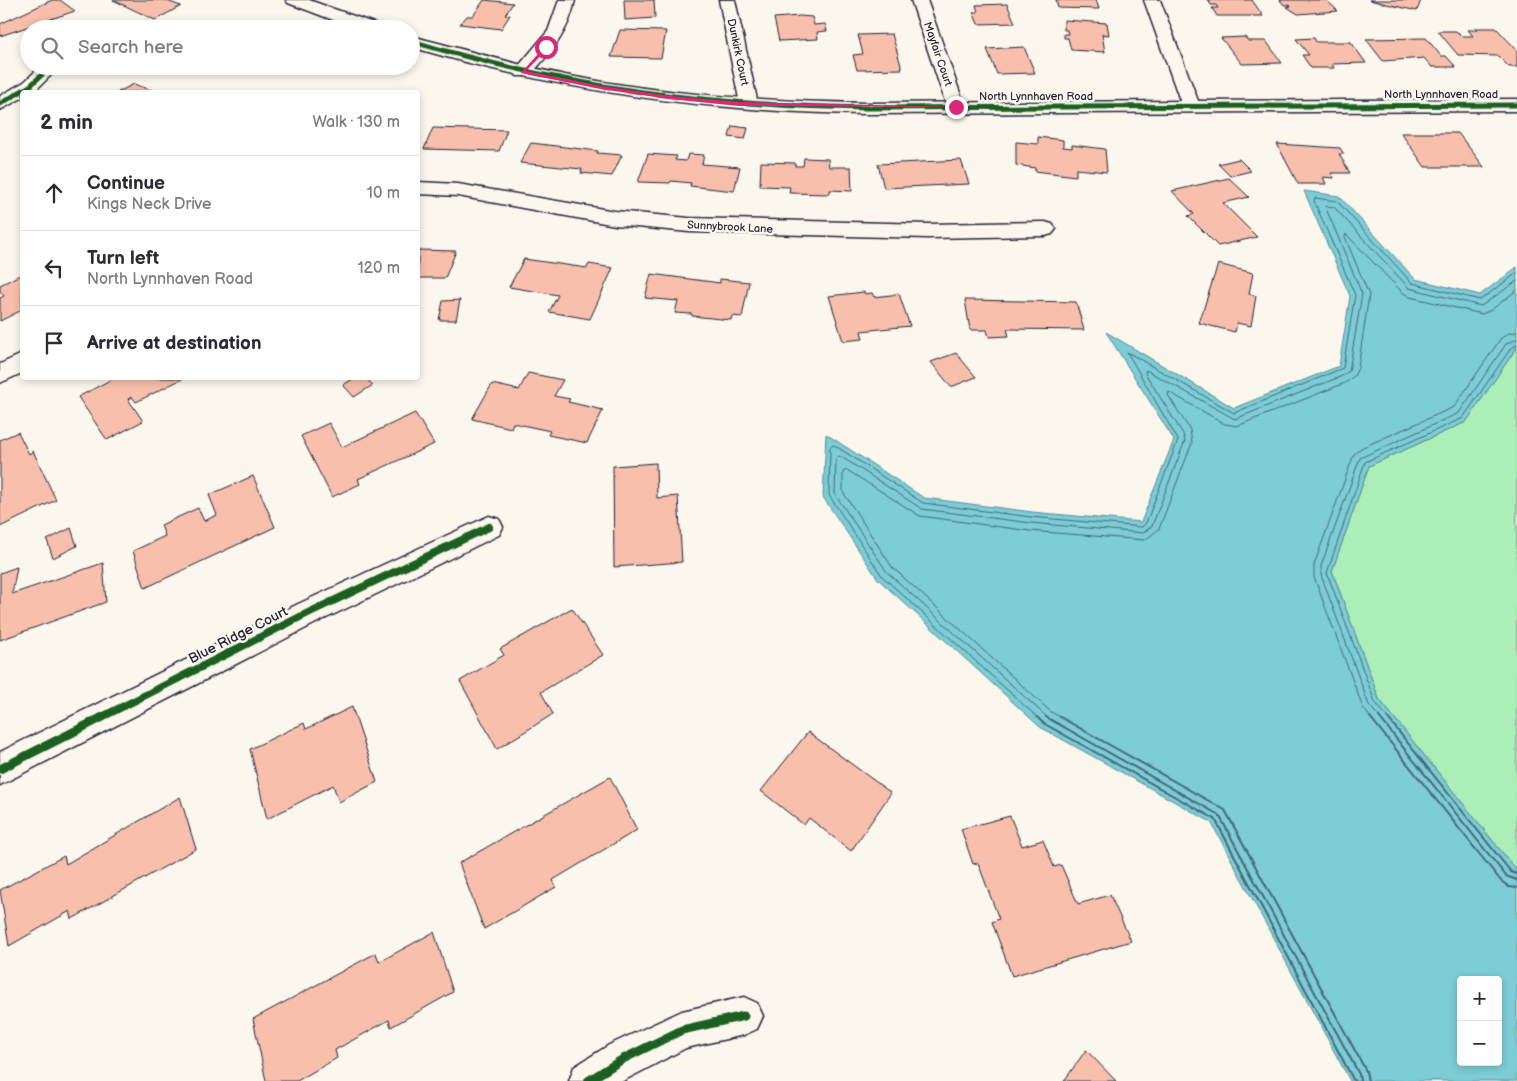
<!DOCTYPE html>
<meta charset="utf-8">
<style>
body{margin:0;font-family:"Balsamiq Sans",sans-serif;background:#f7f7f7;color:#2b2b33}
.controls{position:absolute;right:15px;bottom:15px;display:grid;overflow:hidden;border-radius:5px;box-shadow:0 2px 8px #0003}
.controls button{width:45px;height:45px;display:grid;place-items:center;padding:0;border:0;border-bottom:1px solid #e1e1e2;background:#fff;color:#2b2b33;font:25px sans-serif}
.stop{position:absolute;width:15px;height:15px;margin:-11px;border:4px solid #db2777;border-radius:50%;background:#fff}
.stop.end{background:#db2777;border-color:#fff;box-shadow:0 1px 5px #0008}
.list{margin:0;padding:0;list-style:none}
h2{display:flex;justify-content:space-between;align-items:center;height:65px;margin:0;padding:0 20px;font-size:21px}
h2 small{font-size:16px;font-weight:400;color:#7c7c81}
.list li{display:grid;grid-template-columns:32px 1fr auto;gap:15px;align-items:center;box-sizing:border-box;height:75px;padding:0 20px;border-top:1px solid #e1e1e2}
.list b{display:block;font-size:19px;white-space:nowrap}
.list p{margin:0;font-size:16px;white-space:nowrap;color:#7c7c81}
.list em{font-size:16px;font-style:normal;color:#7c7c81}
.icon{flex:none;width:28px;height:28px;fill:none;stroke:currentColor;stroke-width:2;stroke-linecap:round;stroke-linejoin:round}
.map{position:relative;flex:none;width:1517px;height:1081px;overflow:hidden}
.search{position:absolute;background:#fff;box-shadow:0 2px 8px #0003;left:20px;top:20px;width:400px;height:55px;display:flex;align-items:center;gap:12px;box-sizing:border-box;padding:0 18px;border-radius:28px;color:#7c7c81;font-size:19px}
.panel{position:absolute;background:#fff;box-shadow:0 2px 8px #0003;left:20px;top:90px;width:400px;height:290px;border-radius:5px}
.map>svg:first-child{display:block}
</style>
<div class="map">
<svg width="1517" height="1081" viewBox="0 0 1517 1081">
<rect width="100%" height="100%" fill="#fbf7ec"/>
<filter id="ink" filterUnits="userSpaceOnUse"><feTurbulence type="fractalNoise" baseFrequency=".02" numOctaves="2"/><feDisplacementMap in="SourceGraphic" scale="10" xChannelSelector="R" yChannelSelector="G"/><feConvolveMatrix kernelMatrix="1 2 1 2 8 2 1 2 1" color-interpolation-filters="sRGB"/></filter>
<g filter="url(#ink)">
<!-- green -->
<polygon fill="#abeeb8" stroke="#66887a" points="1517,347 1517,871 1379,699 1332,571 1369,466 1466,422"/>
<!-- water -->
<path fill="#7ccdd5" stroke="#588997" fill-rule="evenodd" d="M1304 191 1339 196 1415 279 1480 295 1517 267V347L1466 422 1369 466 1332 571 1379 699 1517 871V1081H1350L1211 822 1040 727 878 579 823 497 826 434 924 498 1032 512 1141 522 1174 440 1106 332 1234 408 1339 366 1350 296ZM1461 980H1498V1062H1461Z"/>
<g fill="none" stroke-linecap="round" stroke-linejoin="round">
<!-- shore-far1 -->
<g stroke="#466679" stroke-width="1">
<polyline points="1038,718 882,576 829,495 830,447 834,445 923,503 1031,517 1142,527 1146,523 1178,440 1127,352 1234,413 1343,368 1355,295 1314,201 1315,198 1337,201 1412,283 1480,300 1517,273"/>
<polyline points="1048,718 887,572 835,494 836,458 840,456 922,509 1031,523 1143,533 1152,526 1185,441 1183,434 1145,373 1146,370 1235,419 1342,376 1349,371 1362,294 1325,206 1334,207 1409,288 1481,306 1517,281"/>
<polyline points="1062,718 1051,712 892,567 843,492 843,472 847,470 920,516 1030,531 1145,540 1159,529 1192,443 1190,430 1168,395 1169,392 1225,424 1237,426 1345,383 1354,376 1358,368 1369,295 1345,237 1346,234 1402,292 1410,297 1482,314 1491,310 1517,290"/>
<polyline points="1371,718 1363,708 1314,577 1314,565 1354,454 1361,448 1454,407 1501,338 1509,333 1517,332"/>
<polyline points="1380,718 1369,705 1321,575 1321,566 1360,458 1459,413 1506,344 1517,339"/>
<polyline points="1388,718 1375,702 1327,573 1365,462 1463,418 1511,348 1517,345"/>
</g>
<!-- shore -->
<g stroke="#466679" stroke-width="2">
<polyline points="1037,717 1043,723 1215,819 1354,1081"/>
<polyline points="1046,717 1219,815 1359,1074 1360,1081"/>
<polyline points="1060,717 1225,810 1366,1071 1368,1081"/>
<polyline points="1370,717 1501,881 1509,887 1517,888"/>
<polyline points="1379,717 1506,876 1517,880"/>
<polyline points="1387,717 1511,872 1517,874"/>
</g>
</g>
<!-- building -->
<g fill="#f7bfac" stroke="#22223b">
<polygon points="52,0 60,0 75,11 0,36 0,24"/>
<polygon points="113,0 164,0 181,6 155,20"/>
<polygon points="484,0 513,3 505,15 510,15 501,29 460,24 467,16 473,16"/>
<polygon points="624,0 654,0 655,18 625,20"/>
<polygon points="1056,0 1096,0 1099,9 1058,8"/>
<polygon points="1208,0 1252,0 1263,16 1217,16 1212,8 1218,8 1216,5 1211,5"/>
<polygon points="1280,0 1326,0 1338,11 1298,14 1287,7 1291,6 1289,5 1284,5"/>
<polygon points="1369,0 1421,0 1417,11"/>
<polygon points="1007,4 1015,23 978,24 973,12 978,12 976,5"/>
<polygon points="800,16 812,17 814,25 825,24 827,31 817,32 818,39 779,41 774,18"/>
<polygon points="1064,20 1107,23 1109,35 1102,34 1105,52 1071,50 1068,38 1064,38 1064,34 1068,34 1067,30 1064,30"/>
<polygon points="184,24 217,24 214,29 181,29"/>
<polygon points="1475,28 1496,28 1517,50 1517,67 1509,67 1498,56 1458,55 1438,31 1456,31 1461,36 1473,36 1468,30 1478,30"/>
<polygon points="620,30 666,31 661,58 611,57"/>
<polygon points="892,34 902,69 857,70 853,55 863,54 858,35"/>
<polygon points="1245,37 1248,41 1266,41 1282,63 1242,64 1221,38"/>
<polygon points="1314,38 1316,42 1351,42 1366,63 1332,64 1334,68 1311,68 1302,55 1309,55 1296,39"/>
<polygon points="1426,38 1441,56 1446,56 1456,67 1432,67 1424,58 1383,61 1366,39"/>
<polygon points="1024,47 1035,73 997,74 987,49"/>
<polygon points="158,66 186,66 184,69 155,69"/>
<polygon points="134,84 157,92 118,92"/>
<polygon points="732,126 748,128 745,139 729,137"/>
<polygon points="433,128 507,130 499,151 424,149"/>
<polygon points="1401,133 1458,133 1484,167 1425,167"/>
<polygon points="1038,137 1063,140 1063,147 1072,148 1072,145 1105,149 1107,172 1076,169 1076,176 1035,171 1035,168 1016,165 1016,142 1038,144"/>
<polygon points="531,143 598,151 597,153 622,155 612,176 581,173 582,169 520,163"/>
<polygon points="1277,144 1340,148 1344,154 1339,154 1350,173 1331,173 1334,178 1323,177 1326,184 1298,184"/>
<polygon points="648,154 677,156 675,160 686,161 688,154 704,155 702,164 740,167 734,191 690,186 691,183 671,181 670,183 638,182"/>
<polygon points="804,158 828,159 829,167 851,167 852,191 830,190 830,194 789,193 790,187 760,186 761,162 795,163 795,166 803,166"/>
<polygon points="1239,159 1251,171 1230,176 1218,164"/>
<polygon points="961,160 969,184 884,188 878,164"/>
<polygon points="1229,178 1249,197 1223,203 1257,237 1218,246 1188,216 1194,214 1172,191"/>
<polygon points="418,250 456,251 445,278 418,278"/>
<polygon points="524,259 587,268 589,264 613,268 590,319 549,312 558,295 509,287"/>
<polygon points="1218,264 1253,273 1249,294 1256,296 1251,326 1237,323 1235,332 1199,323"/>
<polygon points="22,274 22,310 0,321 0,298 4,296 0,291 0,285"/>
<polygon points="651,274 720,283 720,279 749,282 742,317 732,316 731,320 692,316 692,314 675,313 678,301 645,298"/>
<polygon points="864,292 865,294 872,293 874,297 899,294 910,326 861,331 863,339 843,341 829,296"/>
<polygon points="460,300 456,320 439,320 443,301"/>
<polygon points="965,300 1076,302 1084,330 1007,329 1009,336 989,337 987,330 970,330"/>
<polygon points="956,353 976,377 951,387 931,362"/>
<polygon points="528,373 563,380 554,396 570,399 568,402 603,410 587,443 548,435 550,431 513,423 511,428 472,419 492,384 519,390"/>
<polygon points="114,378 184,378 136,402 132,397 128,399 143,421 107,440 78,397"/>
<polygon points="355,378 365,378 373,385 354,397 343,385"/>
<polygon points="415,413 434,444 358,479 360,484 332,497 301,436 329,423 342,447"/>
<polygon points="18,432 29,454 33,451 56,500 0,527 0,440"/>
<polygon points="656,463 657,498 678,496 682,562 614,567 613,466"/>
<polygon points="253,476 275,527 145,588 133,551 165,536 161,525 198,508 204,521 217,515 209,495"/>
<polygon points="71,528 77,546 53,558 47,540"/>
<polygon points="103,563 106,602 0,640 0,573 17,567 12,594"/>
<polygon points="572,608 603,655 541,692 553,714 497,749 460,681 504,655 500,649"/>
<polygon points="352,707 377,782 339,802 333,785 267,819 250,749 304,723 306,729"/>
<polygon points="808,732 891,793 851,851 809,818 804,825 761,791"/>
<polygon points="610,777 637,830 553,880 556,887 484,929 459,863"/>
<polygon points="180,797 196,849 72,919 70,911 9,946 0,890 64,856 66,864"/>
<polygon points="1010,816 1022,846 1043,840 1054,867 1061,865 1078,904 1110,895 1131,941 1012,976 992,922 999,919 978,863 973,864 961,829"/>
<polygon points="434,932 453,992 391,1027 389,1020 335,1050 337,1058 297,1081 266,1081 253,1019 376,953 379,962"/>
<polygon points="1086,1050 1116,1081 1064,1081"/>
</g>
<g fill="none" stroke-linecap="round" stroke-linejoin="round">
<!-- street casing -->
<g stroke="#22223b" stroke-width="3">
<g id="street">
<path d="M559 0H575C569 32 551 53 529 76H517L514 72 517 68 548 31Z"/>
<polygon points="719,0 735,0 758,104 756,108 742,108 740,104"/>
<polygon points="911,0 927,0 965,107 963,111 949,111 947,107"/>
<polygon points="1144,0 1160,0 1200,106 1198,110 1184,110 1182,106"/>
<polygon points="41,66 60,66 36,90 32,92 22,92 22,98 0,110 0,96 24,82"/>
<polygon points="418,182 458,184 615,211 689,218 928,224 1045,222 1052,224 1056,229 1052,234 1045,236 928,238 689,232 615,225 458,196 418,194"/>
<polygon points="22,354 22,373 0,383 0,364"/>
<polygon points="489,516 499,519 503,527 499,535 318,622 0,785 0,752 298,604"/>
<polygon points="744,997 757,1003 763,1016 757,1029 744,1035 686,1048 623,1081 569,1081 574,1067 609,1045 669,1017 682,1011"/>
</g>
</g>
<!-- secondary casing -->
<g stroke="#22223b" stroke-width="3">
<g id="secondary">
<polygon points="286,0 309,0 379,25 381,29 357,29 288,3"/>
<path d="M411 36C464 49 516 65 570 76 668 95 766 101 866 103L1517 99V111L866 114C707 112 564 92 411 47Z"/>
</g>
</g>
<!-- street -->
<use href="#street" fill="#fbf7ec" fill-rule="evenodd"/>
<!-- secondary -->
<use href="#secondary" fill="#fbf7ec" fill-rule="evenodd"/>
<!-- cycleway-far2 casing -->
<g stroke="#fbf7ec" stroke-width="7">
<g id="cycleway-far2">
<path d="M411 41C564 87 706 106 866 108L1517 105"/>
<polyline points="0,104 30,86 51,66"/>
</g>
</g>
<!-- cycleway-far1 casing -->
<g stroke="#fbf7ec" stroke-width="11">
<polyline id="cycleway-far1" points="100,718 308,613 489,527"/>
</g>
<!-- cycleway casing -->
<g stroke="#fbf7ec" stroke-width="12">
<g id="cycleway">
<polyline points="0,769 103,717"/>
<polyline points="588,1081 623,1059 682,1030 744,1016"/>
</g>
</g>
<!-- cycleway-far2 -->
<use href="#cycleway-far2" stroke="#1b5e20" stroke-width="5"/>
<!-- cycleway-far1 -->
<use href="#cycleway-far1" stroke="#1b5e20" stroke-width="8"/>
<!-- cycleway -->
<use href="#cycleway" stroke="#1b5e20" stroke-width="9"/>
</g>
</g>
<!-- route -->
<polygon fill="#db2777" points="545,46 549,47 526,71 601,86 670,96 740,102 959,107 740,106 670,99 601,89 521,73"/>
<g text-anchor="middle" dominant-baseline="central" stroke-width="5" stroke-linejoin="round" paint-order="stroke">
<!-- far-street labels -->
<g font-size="11" fill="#22223b" stroke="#fbf7ec">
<text transform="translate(738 52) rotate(78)">Dunkirk Court</text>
<text transform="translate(938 54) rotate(71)">Mayfair Court</text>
<text x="1441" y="94">North Lynnhaven Road</text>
<text x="1036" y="96">North Lynnhaven Road</text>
<text transform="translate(730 227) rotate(3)">Sunnybrook Lane</text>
</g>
<!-- street labels -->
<g font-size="14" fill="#22223b" stroke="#fbf7ec">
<text transform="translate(238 635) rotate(-27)">Blue Ridge Court</text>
</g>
</g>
</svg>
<div class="controls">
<button>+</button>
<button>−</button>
</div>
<div class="stop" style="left:546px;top:47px"></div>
<div class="stop end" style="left:956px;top:107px"></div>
<div class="search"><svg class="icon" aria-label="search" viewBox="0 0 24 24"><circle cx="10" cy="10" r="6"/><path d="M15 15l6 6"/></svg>Search here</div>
<section class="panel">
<h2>2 min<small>Walk · 130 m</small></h2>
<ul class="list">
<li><svg class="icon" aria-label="ahead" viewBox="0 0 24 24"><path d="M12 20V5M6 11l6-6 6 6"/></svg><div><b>Continue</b><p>Kings Neck Drive</p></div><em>10 m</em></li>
<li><svg class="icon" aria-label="left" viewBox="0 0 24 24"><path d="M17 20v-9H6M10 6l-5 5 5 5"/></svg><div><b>Turn left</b><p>North Lynnhaven Road</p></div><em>120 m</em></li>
<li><svg class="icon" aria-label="arrive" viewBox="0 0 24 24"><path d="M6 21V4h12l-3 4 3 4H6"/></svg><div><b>Arrive at destination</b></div></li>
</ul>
</section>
</div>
